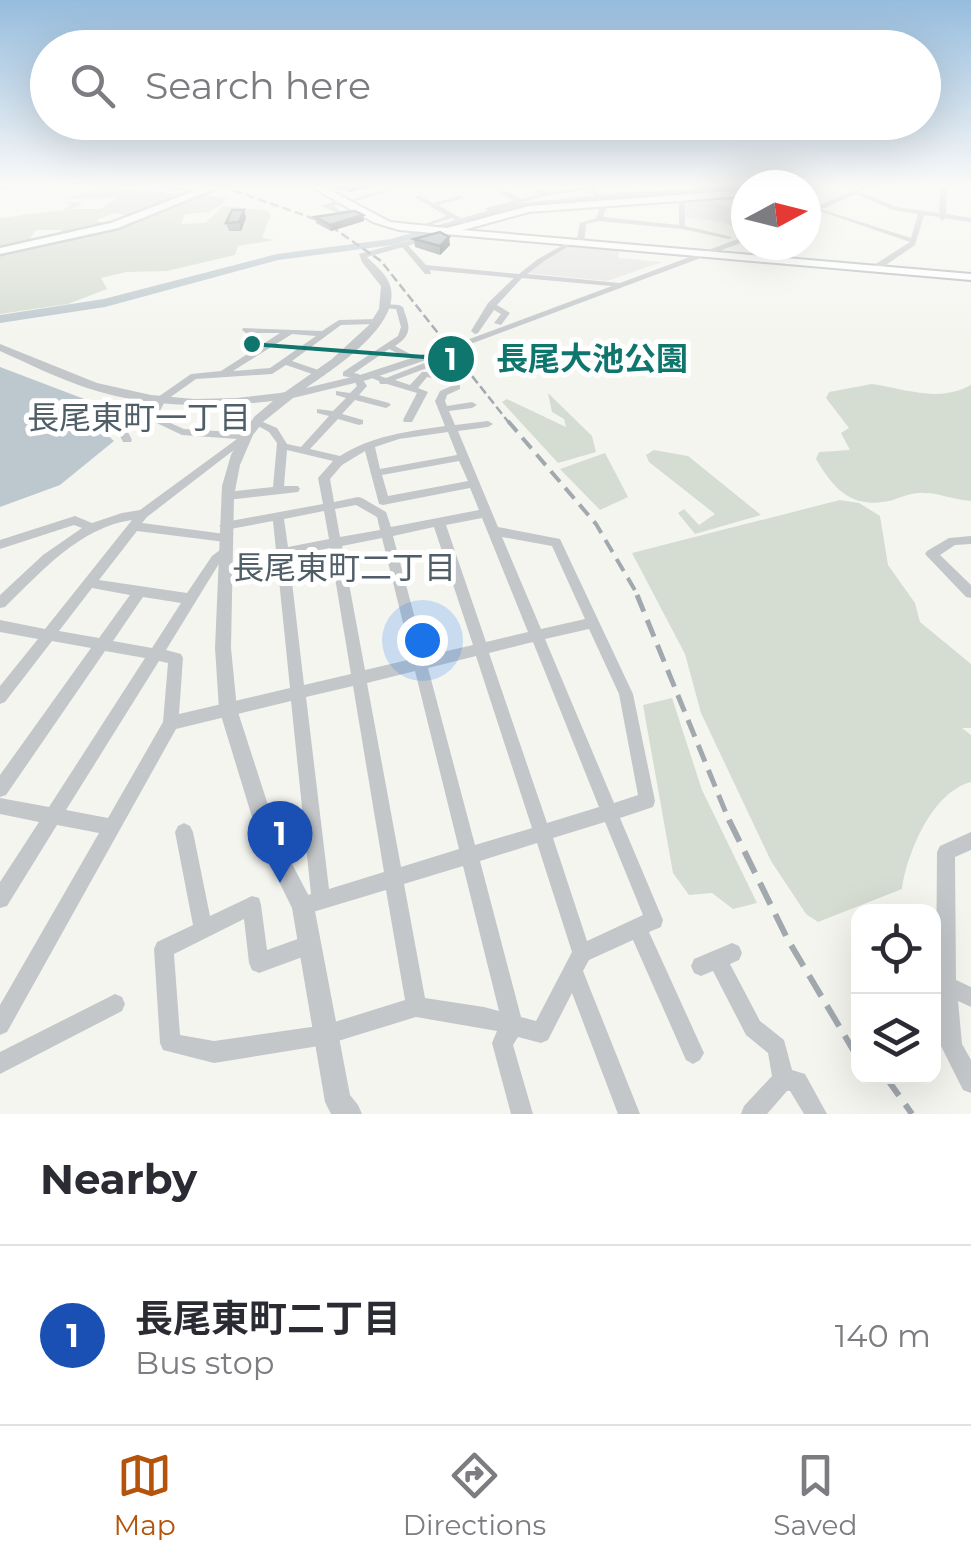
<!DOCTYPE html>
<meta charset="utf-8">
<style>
body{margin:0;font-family:Montserrat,"Noto Sans JP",sans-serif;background:#f7f7f7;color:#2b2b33}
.controls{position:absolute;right:30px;bottom:30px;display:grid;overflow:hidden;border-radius:20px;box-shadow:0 10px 40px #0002}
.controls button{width:90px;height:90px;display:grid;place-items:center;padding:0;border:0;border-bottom:2px solid #e1e1e2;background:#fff;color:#2b2b33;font:50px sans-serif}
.compass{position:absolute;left:731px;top:170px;width:90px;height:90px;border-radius:50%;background:#fff;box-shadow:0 10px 40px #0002;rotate:83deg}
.you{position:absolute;left:422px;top:640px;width:35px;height:35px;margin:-25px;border:8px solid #fff;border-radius:50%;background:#1a73e8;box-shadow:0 0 0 15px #1a73e833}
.badge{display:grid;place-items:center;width:65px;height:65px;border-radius:50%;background:#b45309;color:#fff;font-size:32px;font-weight:700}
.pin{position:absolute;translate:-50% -82px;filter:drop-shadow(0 2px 5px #0008)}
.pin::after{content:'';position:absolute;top:52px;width:35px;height:30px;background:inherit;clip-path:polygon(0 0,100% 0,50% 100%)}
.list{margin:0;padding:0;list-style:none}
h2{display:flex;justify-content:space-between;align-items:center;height:130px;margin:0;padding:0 40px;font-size:42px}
h2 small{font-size:32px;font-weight:400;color:#7c7c81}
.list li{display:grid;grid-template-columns:65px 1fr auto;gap:30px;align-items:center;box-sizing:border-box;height:180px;padding:0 40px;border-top:2px solid #e1e1e2}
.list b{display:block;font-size:38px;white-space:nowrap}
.list p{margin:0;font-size:32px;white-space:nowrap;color:#7c7c81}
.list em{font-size:32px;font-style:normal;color:#7c7c81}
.icon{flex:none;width:55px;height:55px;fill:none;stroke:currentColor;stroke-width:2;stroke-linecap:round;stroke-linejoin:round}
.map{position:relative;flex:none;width:971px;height:1114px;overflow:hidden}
.search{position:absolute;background:#fff;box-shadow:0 10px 40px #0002;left:30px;right:30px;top:30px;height:110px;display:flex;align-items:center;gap:25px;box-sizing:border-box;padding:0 35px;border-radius:55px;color:#7c7c81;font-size:38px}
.sheet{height:310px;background:#fff}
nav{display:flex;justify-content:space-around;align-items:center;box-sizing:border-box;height:140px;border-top:2px solid #e1e1e2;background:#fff;font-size:28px;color:#7c7c81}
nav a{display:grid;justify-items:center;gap:5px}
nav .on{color:#b45309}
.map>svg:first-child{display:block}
</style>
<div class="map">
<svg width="971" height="1114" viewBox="0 0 971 1114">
<rect width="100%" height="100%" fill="#f5f5f0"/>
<!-- built -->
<g fill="#e5e6e4">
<polygon points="686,197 701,197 746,214 746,231 719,221 685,218"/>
<polygon points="572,244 619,248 618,258 662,262 607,281 526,273"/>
</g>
<!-- green -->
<g fill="#d5dcd1">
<polygon points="103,186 191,195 136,217 115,213 96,220 107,226 65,237 60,230 36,230 28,241 0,246 0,218 64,210 69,205 64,202 83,203 72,209 100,209 116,198 65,199"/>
<polygon points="204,195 229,199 210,212 185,214 181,224 205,223 223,206 265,210 271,214 262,238 275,240 238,246 235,255 167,271 126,272 101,278 107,289 68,304 0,314 0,254 119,227"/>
<path d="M872 384C907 389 938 403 971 385V501C954 500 939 493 924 493 914 492 902 497 893 500 853 510 835 491 816 459L819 452 850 450 841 433 849 428 826 398 829 392Z"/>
<polygon points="548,393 592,436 596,452 558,463 502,402 507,399 566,427 564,419 552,412"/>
<polygon points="654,450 688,456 761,515 695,534 678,513 684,509 699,525 715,514 649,462 646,455"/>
<polygon points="605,453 628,497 600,510 560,469"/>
<path d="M840 500 859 503 880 516 888 565 915 603 920 622 971 664V728H962L971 735V782C932 792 907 853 902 889L818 922 806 914 771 861 701 713 685 654 632 553Z"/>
<polygon points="672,698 702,790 757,903 733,909 712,893 689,895 673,873 643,705"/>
</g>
<!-- water -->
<polygon fill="#bcc8cd" points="0,367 108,408 114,425 105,433 114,441 60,485 0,507"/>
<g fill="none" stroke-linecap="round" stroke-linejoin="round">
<!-- river -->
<polygon fill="#bcc8cd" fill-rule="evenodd" points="746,187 746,193 631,198 512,210 392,245 278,260 105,307 0,323 0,315 104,299 277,254 391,239 511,204 631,192"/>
<!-- secondary casing -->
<g stroke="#b3b9bd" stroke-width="4">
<g id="secondary">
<polygon points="310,186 328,189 390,222 447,228 529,206 746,190 746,196 529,212 463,230 971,274 971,280 399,230 373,222"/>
<polygon points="806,186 822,186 806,191"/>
</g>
</g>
<!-- primary casing -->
<g stroke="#b6babe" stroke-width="5">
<polygon id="primary" points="207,186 221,186 118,228 0,254 0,248 111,223"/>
</g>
<!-- minor -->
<g fill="#c3c7ca" fill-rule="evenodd">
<polygon points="21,186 0,191 0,187"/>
<polygon points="22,186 54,186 51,188 25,188"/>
<polygon points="397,186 407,186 352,202 347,201"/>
<polygon points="488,186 496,186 521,199 541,194 528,186 535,186 546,192 598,186 595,189 607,205 603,217 679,225 679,196 682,194 685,196 685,226 732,237 729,239 682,229 599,221 586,224 584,244 580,246 576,244 580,223 596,218 601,205 589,190 550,195 487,211 485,208 514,201"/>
<polygon points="710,186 746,186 746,188 668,192 665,190"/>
<polygon points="838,186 846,186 896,207 939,213 941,186 947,186 946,214 971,218 971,222 945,218 942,221 939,217 924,215 915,245 877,271 871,271 871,267 910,242 817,210 817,208 911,238 918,214 893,210"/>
<polygon points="462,195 464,198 438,205 469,223 469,225 465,225 452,218 413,230 413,228 447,216 416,198 416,196 420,196 433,203"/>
<polygon points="570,241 572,242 572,244 543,262 527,274 619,283 623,285 622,287 522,278 497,305 510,313 501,325 494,323 501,314 494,310 478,333 475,334 471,331 488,303 514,278 430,270 431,274 425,274 399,243 405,242 426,265 519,274 538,259"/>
<path d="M382 304 399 305 403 307C409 326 414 333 395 346L414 356 407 358 389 349 354 373 359 374 367 386 359 395 389 403 391 405 386 408 355 400 342 414 363 420V424L359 425 338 419 310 449 340 456C371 436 409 431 445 426L435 401 440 391 454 385H460V389L447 395 445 401 447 406 472 402 477 405 472 408 449 411 455 425 488 421 493 424 488 427 458 431 498 527 560 539 633 694 655 801 653 807 620 818 663 920 661 927 649 932 704 1053 700 1060 693 1064 686 1060 633 940 589 960 583 971 640 1114H618L572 993 548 1040 541 1043 518 1037 513 1045 533 1114H511L492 1043 497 1031 416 1017 325 1045 214 1063 163 1050 160 1043 154 949 157 942 193 925 175 832 178 826 184 823 190 826 193 832 210 916 252 896 259 898 261 905 267 950 309 935 316 938 319 945 316 952 259 973 252 970 249 963 244 919 174 954 180 1035 214 1041 325 1025 405 1000 386 890 303 915 296 913 294 906 296 899 311 894 291 701 176 729 7 1032 0 1035V1005L99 833 57 825 7 906 0 908V882L39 822 0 814V798L49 807 145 658 105 651 6 795 0 797V775L91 648 52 641 5 702 0 704V686L38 639 0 632V620L45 629 132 520C80 527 41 572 5 607L0 608V595L43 555 82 528 74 525 0 549V540L75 516 92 523 122 513 140 510 237 439 182 435 146 418 158 397 191 374 221 371 280 333H246L242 330 243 328 322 331 339 320 378 319 379 321 375 324 341 325 292 361 324 372V376H318L286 365 272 374 196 379 165 401 157 417 184 429 247 433 252 436 147 517 142 523 225 534 231 538 225 542 137 531 99 580 187 593 212 556 220 550H228L230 553 220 562 166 650 181 654 183 658 179 714 290 688 273 521 225 530 219 526 225 522 323 504 318 478 333 461 287 450 284 486H298L300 489 298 492 227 500 221 496 227 492 273 487 277 443 269 432 251 422 256 419 277 428 287 444 301 447 329 416 317 413V409L333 411 346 398 336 395V391L350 393 357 386 353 378 343 376V372L398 336 401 327 396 309 382 308ZM292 334 316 336 270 368 233 371ZM448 432 457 455 380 469 375 447 399 439ZM365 451 379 504 383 505 470 488 479 510 391 527 386 512 362 498 358 497 334 502 330 479 342 465ZM459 461 468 481 388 496 382 475ZM356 505 377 517 380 530 340 537 335 509ZM324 511 329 539 288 547 284 519ZM482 518 528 632 486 642 446 525ZM434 527 473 645 425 656 393 536ZM502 537 552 546 585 619 541 629ZM382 538 412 659 365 670 342 546ZM330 548 351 674 304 685 289 556ZM92 588 130 595 99 638 59 631ZM143 597 181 603 152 648 113 641ZM589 629 619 694 638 795 614 803 545 639ZM533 642 599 807 547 823 489 653ZM476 656 532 828 475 845 428 668ZM159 661 168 663 163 722 108 818 66 810ZM415 671 459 849 401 867 367 683ZM353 686 384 872 329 889 306 697ZM605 822 643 915 587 941 553 838ZM537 843 572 952 536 1021 521 1017 480 861ZM463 866 499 1011 484 1007 425 998 404 884Z"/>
<polygon points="432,360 435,361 435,365 395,380 410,385 422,372 433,372 438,375 433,378 427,377 418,388 428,392 412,422 404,422 403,420 417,393 387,384 380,384 379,381 369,377 374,374 386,378"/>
<polygon points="138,393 143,396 123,422 132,440 131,442 123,442 113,422 135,394"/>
<polygon points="971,536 971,544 955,545 940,555 971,585 971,598 966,597 925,554 927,551 949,538"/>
<polygon points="971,832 971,850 955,857 956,980 971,987 971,1007 958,1001 962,1044 971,1060 971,1093 963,1090 941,1046 936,986 937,852 940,846"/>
<polygon points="732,943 739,946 742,953 739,960 730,964 760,1021 784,1040 792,1070 805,1074 827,1114 804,1114 790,1091 787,1091 767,1114 741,1114 744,1106 772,1076 768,1053 746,1035 713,971 701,976 694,973 691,966 694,959"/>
<polygon points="115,994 122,997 125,1004 122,1011 0,1074 0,1052"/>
</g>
<!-- tertiary -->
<g fill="#c3c7ca" fill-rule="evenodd">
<polygon points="138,186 165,186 208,192 204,194"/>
<polygon points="864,186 874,186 806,216 806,211"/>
<polygon points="346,197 349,201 333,206 341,211 360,208 363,212 340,215 322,206"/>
<path d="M433 234 437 236 436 238 367 257C376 266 389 276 391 289 398 328 333 369 306 388L360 375 442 348H450V352L367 380 293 398 263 422 253 435 240 465 234 496 231 648 237 709 279 839 314 906 350 1095 358 1105 362 1114H331L325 1102 292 908 260 843 219 709 215 648 222 486 231 455 241 435 255 416 273 401C211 408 147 408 87 388 57 378 29 364 0 351V344L97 383 151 395 194 399 237 398 280 393 285 392 332 359 369 325 379 309 381 286 362 262 359 254Z"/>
<polygon points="746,236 746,241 465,346 456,344"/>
</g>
<!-- secondary -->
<use href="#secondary" fill="#fff" fill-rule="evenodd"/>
<!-- primary -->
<use href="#primary" fill="#fff" fill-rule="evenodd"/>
<!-- rail-far3 -->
<polyline stroke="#a1a8ae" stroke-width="2.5" stroke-dasharray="9 4" stroke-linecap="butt" points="221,186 326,223 381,261 510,424"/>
<!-- rail-far2 -->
<polyline stroke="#a1a8ae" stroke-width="4" stroke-dasharray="14 8" stroke-linecap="butt" points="508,421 596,524 639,597"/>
<!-- rail-far1 -->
<polyline stroke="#a1a8ae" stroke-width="5" stroke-dasharray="18 9" stroke-linecap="butt" points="637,595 730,823"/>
<!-- rail -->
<g stroke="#a1a8ae" stroke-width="6" stroke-dasharray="24 11" stroke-linecap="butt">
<polyline points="729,820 788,940 858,1058"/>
<polyline points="885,1076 912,1114"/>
</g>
</g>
<!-- wall -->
<g fill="#929a9e">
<polygon points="327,186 372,186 350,192"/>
<polygon points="244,210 246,218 241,231 229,231 226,223"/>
<polygon points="363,215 364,221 331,231 316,223 315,217"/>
<polygon points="414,239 450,245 440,255 415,247"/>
</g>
<!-- shaded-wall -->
<g fill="#777d81">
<polygon points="349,186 372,186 350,192"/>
<polygon points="244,210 246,218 241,231 239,222"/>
<polygon points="363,215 364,221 331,231 330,225"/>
<polygon points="449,237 450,245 440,255 440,246"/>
</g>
<!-- building -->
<g fill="#aab3b8" stroke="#777d81" stroke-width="2.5">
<polygon points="232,210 244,210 239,222 226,223"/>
<polygon points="355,211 363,215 330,225 315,217"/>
<polygon points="440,232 449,237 440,246 414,239"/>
</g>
<!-- sky -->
<linearGradient id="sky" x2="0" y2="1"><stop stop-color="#96bcdd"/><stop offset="0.54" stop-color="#fafaf8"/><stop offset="1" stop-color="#fafaf8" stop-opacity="0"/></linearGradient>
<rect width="971" height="342" fill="url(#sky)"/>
<g text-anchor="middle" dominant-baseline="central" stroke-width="10" stroke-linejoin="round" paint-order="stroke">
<!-- neighbourhood labels -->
<g font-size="32" fill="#505e68" stroke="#fff">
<text x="139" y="417">長尾東町一丁目</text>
<text x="344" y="567">長尾東町二丁目</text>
</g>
</g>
<!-- callouts -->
<path fill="none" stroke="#0f766e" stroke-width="4" d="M252 344L451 359"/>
<g fill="#0f766e" stroke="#fff" stroke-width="4">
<circle cx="252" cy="344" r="10"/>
<circle cx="451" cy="359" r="25"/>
</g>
<g font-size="30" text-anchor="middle" font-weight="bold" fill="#fff">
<text x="451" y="370">1</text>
</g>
<g font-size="32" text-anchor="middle" font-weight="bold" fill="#0f766e" stroke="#fff" stroke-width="10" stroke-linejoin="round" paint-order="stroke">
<text x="592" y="370">長尾大池公園</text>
</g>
</svg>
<div class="controls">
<button><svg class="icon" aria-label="locate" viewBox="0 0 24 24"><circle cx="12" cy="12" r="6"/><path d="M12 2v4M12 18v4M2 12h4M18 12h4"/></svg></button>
<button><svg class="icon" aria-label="layers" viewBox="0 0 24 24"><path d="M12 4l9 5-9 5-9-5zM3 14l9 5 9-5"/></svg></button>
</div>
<svg class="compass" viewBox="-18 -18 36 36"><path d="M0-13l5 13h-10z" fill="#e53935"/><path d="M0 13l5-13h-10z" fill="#7c7c81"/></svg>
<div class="you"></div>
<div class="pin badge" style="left:280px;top:883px;background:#1a4fb4">1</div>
<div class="search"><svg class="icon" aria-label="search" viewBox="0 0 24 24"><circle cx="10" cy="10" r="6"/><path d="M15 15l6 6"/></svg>Search here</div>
</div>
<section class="sheet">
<h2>Nearby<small></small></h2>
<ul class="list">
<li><span class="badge" style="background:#1a4fb4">1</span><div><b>長尾東町二丁目</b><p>Bus stop</p></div><em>140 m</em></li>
</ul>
</section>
<nav>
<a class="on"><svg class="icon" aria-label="map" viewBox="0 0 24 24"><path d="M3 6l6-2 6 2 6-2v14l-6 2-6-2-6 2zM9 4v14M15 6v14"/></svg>Map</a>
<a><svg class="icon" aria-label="directions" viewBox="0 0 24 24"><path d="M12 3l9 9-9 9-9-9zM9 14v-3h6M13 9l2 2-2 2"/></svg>Directions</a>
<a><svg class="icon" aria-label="saved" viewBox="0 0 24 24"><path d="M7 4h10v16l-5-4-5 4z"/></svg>Saved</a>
</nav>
